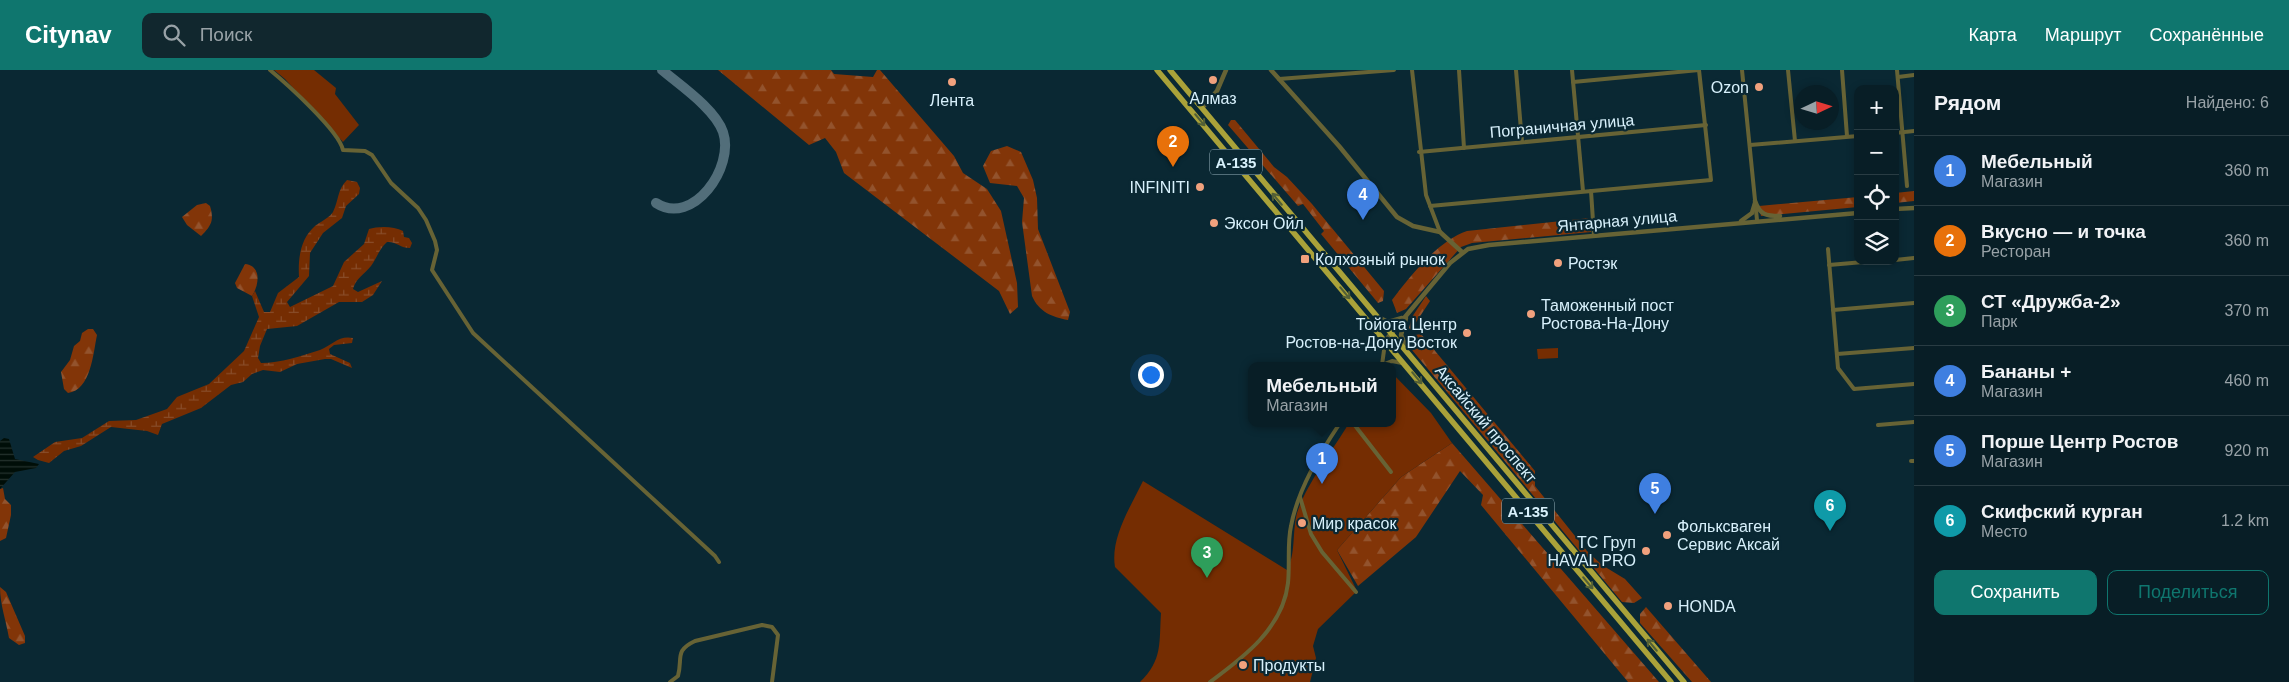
<!DOCTYPE html>
<html lang="ru">
<meta charset="utf-8">
<style>
body{margin:0;font-family:Arial,sans-serif;background:#11272e;color:#f1f3f6}
.controls{position:absolute;right:15px;top:15px;display:grid;overflow:hidden;border-radius:10px;box-shadow:0 2px 8px #0003}
.controls button{width:45px;height:45px;display:grid;place-items:center;padding:0;border:0;border-bottom:1px solid #293c43;background:#081e26;color:#f1f3f6;font:25px sans-serif}
.compass{position:absolute;left:1794px;top:15px;width:45px;height:45px;border-radius:50%;background:#081e26;box-shadow:0 2px 8px #0003;rotate:86deg}
.you{position:absolute;left:1150px;top:304px;width:18px;height:18px;margin:-12px;border:4px solid #fff;border-radius:50%;background:#1a73e8;box-shadow:0 0 0 8px #1a73e833}
.badge{display:grid;place-items:center;width:32px;height:32px;border-radius:50%;background:#0f766e;color:#fff;font-size:16px;font-weight:700}
.pin{position:absolute;translate:-50% -41px;filter:drop-shadow(0 1px 2px #0008)}
.pin::after{content:'';position:absolute;top:26px;width:18px;height:15px;background:inherit;clip-path:polygon(0 0,100% 0,50% 100%)}
.popup{position:absolute;left:1248px;top:292px;width:148px;height:65px;box-sizing:border-box;display:grid;place-content:center;border-radius:10px;background:#081e26;filter:drop-shadow(0 1px 4px #0005);font-size:16px;white-space:nowrap;color:#98a2a7}
.popup b{font-size:19px;color:#f1f3f6}
.popup::after{content:'';position:absolute;left:50%;top:100%;margin-left:-10px;border:10px solid transparent;border-top-color:#081e26}
.list{margin:0;padding:0;list-style:none}
h2{display:flex;justify-content:space-between;align-items:center;height:65px;margin:0;padding:0 20px;font-size:21px}
h2 small{font-size:16px;font-weight:400;color:#98a2a7}
.list li{display:grid;grid-template-columns:32px 1fr auto;gap:15px;align-items:center;box-sizing:border-box;height:70px;padding:0 20px;border-top:1px solid #293c43}
.list b{display:block;font-size:19px;white-space:nowrap}
.list p{margin:0;font-size:16px;white-space:nowrap;color:#98a2a7}
.list em{font-size:16px;font-style:normal;color:#98a2a7}
.actions{display:flex;gap:10px;padding:15px 20px}
.actions a{flex:1;padding:11px 0;border:1px solid #0f766e;border-radius:10px;text-align:center;font-size:18px;color:#0f766e}
.actions .main{background:#0f766e;color:#fff}
.icon{flex:none;width:28px;height:28px;fill:none;stroke:currentColor;stroke-width:2;stroke-linecap:round;stroke-linejoin:round}
.map{position:relative;flex:none;width:1914px;height:612px;overflow:hidden}
header{display:flex;align-items:center;gap:30px;box-sizing:border-box;height:70px;padding:0 25px;background:#0f766e;color:#fff}
header strong{font-size:24px}
nav{display:flex;gap:28px;margin-inline-start:auto;font-size:18px}
.search{width:350px;height:45px;background:#11272e;display:flex;align-items:center;gap:12px;box-sizing:border-box;padding:0 18px;border-radius:10px;color:#98a2a7;font-size:19px}
main{display:flex}
aside{flex:1;background:#081e26}
.map>svg:first-child{display:block}
</style>
<header>
<strong>Citynav</strong>
<div class="search"><svg class="icon" aria-label="search" viewBox="0 0 24 24"><circle cx="10" cy="10" r="6"/><path d="M15 15l6 6"/></svg>Поиск</div>
<nav><a>Карта</a><a>Маршрут</a><a>Сохранённые</a></nav>
</header>
<main>
<div class="map">
<svg width="1914" height="612" viewBox="0 0 1914 612">
<defs>
<pattern id="forest-firs" width="22" height="20" patternUnits="userSpaceOnUse" patternTransform="scale(1.25)"><rect width="22" height="20" fill="#823508"/><path d="M5 1l3.5 6h-7zM16 11l3.5 6h-7z" fill="#93532d"/></pattern>
<pattern id="wetland-marsh" width="20" height="14" patternUnits="userSpaceOnUse" patternTransform="scale(1.25)"><rect width="20" height="14" fill="#752d02"/><path d="M1 5h8M5 5V1M11 12h8M15 12V8" fill="none" stroke="#884c28"/></pattern>
<pattern id="water-rules" width="6" height="5" patternUnits="userSpaceOnUse" patternTransform="scale(1.25)"><rect width="6" height="5" fill="#000e08"/><path d="M0 2.5h6" fill="none" stroke="#24322d"/></pattern>
</defs>
<rect width="100%" height="100%" fill="#0a2833"/>
<!-- forest -->
<g fill="url(#forest-firs)">
<polygon points="718,0 831,0 834,4 873,7 877,0 880,0 954,86 963,103 987,119 1001,141 1017,213 1018,237 1010,244 999,221 844,103 836,82 825,68 809,75"/>
<polygon points="1231,50 1235,50 1274,97 1287,107 1312,134 1384,221 1383,231 1378,233 1321,164 1324,161 1303,134 1298,136 1228,55"/>
<path d="M1007 76 1021 82 1033 110 1037 128 1038 159 1070 242 1068 250C1052 247 1039 242 1032 226L1022 152 1024 128 1017 116 990 113 983 96 991 81Z"/>
<polygon points="1914,121 1914,131 1895,133 1895,123"/>
<polygon points="1858,127 1858,137 1761,146 1759,136"/>
<path d="M206 133 210 136C214 150 212 155 201 166L187 155 182 147 197 135Z"/>
<path d="M1590 148 1591 162 1472 173 1461 177 1406 239 1397 243 1392 230C1410 206 1439 170 1467 161Z"/>
<path d="M245 194C262 196 259 215 252 226L237 218 235 213Z"/>
<polygon points="1426,226 1430,231 1411,260 1409,258 1412,247"/>
<path d="M88 259H93L97 265C93 284 91 320 68 323L64 319 61 302 70 290 74 276 80 271 82 263Z"/>
<polygon points="1421,264 1535,401 1535,416 1587,481 1602,495 1625,509 1642,528 1634,533 1622,532 1407,274 1410,266"/>
<polygon points="1452,373 1659,612 1628,612 1481,435 1483,425 1460,401 1416,467 1358,516 1337,480 1401,407"/>
<polygon points="3,418 5,429 11,435 11,445 6,468 0,471 0,419"/>
<path d="M0 517 6 522 25 566V573L19 575 9 568C6 550 0 535 0 517Z"/>
<polygon points="1646,537 1711,612 1692,612 1640,553 1640,544"/>
</g>
<!-- wetland -->
<path fill="url(#wetland-marsh)" d="M347 110 357 112 360 118 359 124 346 136 342 148 323 163 310 183 309 206 287 232 290 237 333 216 344 192 364 174 369 159C378 156 394 156 403 161L404 167 409 168 412 173 410 178C400 178 396 171 387 172 379 179 377 188 371 196 364 205 356 208 353 219L358 222 382 211 373 225 362 232H339L297 256 267 259 260 276 258 288 261 293C281 293 301 286 320 280 332 275 339 265 353 268L352 273 334 275 329 279 330 284 350 293 352 298 331 289H325L297 294 280 302 263 300 252 304 243 312 231 315 201 338 162 354 158 365 147 361 111 357 81 376 64 381 49 393 38 390 33 387 55 372 82 368 109 351 136 350 167 339 177 327 209 314 244 281 259 247 252 226 255 221 264 242H270L278 223 299 207C298 189 300 169 315 156 320 152 329 148 333 142 339 130 337 120 347 110Z"/>
<!-- green -->
<g fill="#752d02">
<polygon points="274,0 314,0 336,18 335,24 359,55 343,72 285,9"/>
<polygon points="1558,278 1558,288 1538,289 1537,279"/>
<path d="M1392 303 1431 343 1452 373 1401 407 1337 480 1357 521 1318 559 1313 576 1316 588 1310 612H1140C1163 590 1159 572 1161 543L1115 497C1110 468 1131 436 1143 411L1287 500C1296 484 1292 462 1297 443 1307 413 1333 380 1349 353H1392Z"/>
</g>
<!-- water -->
<polygon fill="url(#water-rules)" points="4,368 9,369 15,389 39,394 36,398 15,402 0,419 0,371"/>
<g fill="none" stroke-linecap="round" stroke-linejoin="round">
<!-- taxiway -->
<path stroke="#526e7a" stroke-width="10" d="M656 133C693 157 735 97 723 62 715 39 681 16 662 0"/>
<!-- minor -->
<g stroke="#676335" stroke-width="4">
<path d="M270 0C287 14 339 61 343 80L365 81 372 85 391 113 418 138 426 150 435 171 437 180 432 200 473 263 715 486 719 492"/>
<polyline points="1412,0 1426,125 1440,162"/>
<polyline points="1459,0 1464,78"/>
<polyline points="1516,0 1522,72"/>
<polyline points="1572,0 1583,121"/>
<polyline points="1742,0 1757,150"/>
<polyline points="1788,0 1795,71"/>
<polyline points="1842,0 1847,66"/>
<polyline points="1897,0 1907,116"/>
<polyline points="1898,7 1914,5"/>
<polyline points="1279,9 1394,0"/>
<polyline points="1573,12 1699,0"/>
<polyline points="1895,63 1914,61"/>
<polyline points="1750,75 1858,66"/>
<polyline points="1419,82 1706,55"/>
<polyline points="1591,121 1594,166"/>
<polyline points="1430,136 1711,110 1699,0"/>
<polyline points="1828,179 1838,298 1854,319 1914,314"/>
<polyline points="1895,190 1914,188"/>
<polyline points="1829,195 1875,191"/>
<polyline points="1833,240 1914,233"/>
<polyline points="1837,284 1914,278"/>
<polyline points="1382,295 1385,273"/>
<polyline points="1382,295 1392,291 1402,293"/>
<polyline points="1353,353 1391,402"/>
<polyline points="1878,355 1914,352"/>
<polyline points="1911,391 1914,391"/>
<polyline points="1300,427 1311,464 1322,482 1356,522"/>
<path d="M670 612 678 606C683 588 674 581 695 571L762 555 772 557 778 565 772 612"/>
<path d="M1210 612C1244 587 1283 558 1288 513 1290 494 1287 474 1291 456 1298 419 1320 383 1340 353"/>
</g>
<!-- tertiary -->
<g stroke="#676335" stroke-width="4.5">
<polyline points="1271,0 1339,76 1397,147 1413,156 1440,162 1462,182"/>
<polyline points="1202,38 1217,21 1226,0"/>
<path d="M1755 131C1760 145 1766 146 1780 146"/>
<polyline points="1895,139 1914,138"/>
<polyline points="1741,151 1752,143 1755,133"/>
<polyline points="1380,248 1388,252 1402,248"/>
<polyline points="1406,248 1401,265 1407,279"/>
<polyline points="1385,271 1450,193 1468,179 1489,175 1858,143"/>
</g>
<!-- primary -->
<g stroke="#aaa239" stroke-width="5.5">
<polyline points="1157,0 1671,612"/>
<polyline points="1170,0 1684,612"/>
</g>
</g>
<!-- one-way arrows -->
<defs><path id="oneway-shaft" d="M-6 0H5M1.5-3L5.5 0L1.5 3" fill="none" stroke-width="1.6" stroke-linecap="round" stroke-linejoin="round" transform="scale(1.25)"/></defs>
<g stroke="#525f36">
<use href="#oneway-shaft" transform="translate(1200 50) rotate(50)"/>
<use href="#oneway-shaft" transform="translate(1277 129) rotate(-130)"/>
<use href="#oneway-shaft" transform="translate(1345 223) rotate(50)"/>
<use href="#oneway-shaft" transform="translate(1417 308) rotate(50)"/>
<use href="#oneway-shaft" transform="translate(1588 513) rotate(50)"/>
<use href="#oneway-shaft" transform="translate(1652 575) rotate(-130)"/>
</g>
<!-- markers -->
<g fill="#f1a17d" stroke="#0a2833" stroke-width="2">
<circle cx="1213" cy="10" r="5"/>
<circle cx="952" cy="12" r="5"/>
<circle cx="1759" cy="17" r="5"/>
<circle cx="1200" cy="117" r="5"/>
<circle cx="1214" cy="153" r="5"/>
<rect x="1300" y="184" width="10" height="10" rx="2.5"/>
<circle cx="1558" cy="193" r="5"/>
<circle cx="1531" cy="244" r="5"/>
<circle cx="1467" cy="263" r="5"/>
<circle cx="1302" cy="453" r="5"/>
<circle cx="1667" cy="465" r="5"/>
<circle cx="1646" cy="481" r="5"/>
<circle cx="1668" cy="536" r="5"/>
<circle cx="1243" cy="595" r="5"/>
</g>
<g text-anchor="middle" dominant-baseline="central" stroke-width="4.5" stroke-linejoin="round" paint-order="stroke">
<!-- shield labels -->
<g fill="#0a2833" stroke="#9ab5c0" stroke-width="1">
<rect x="1210" y="79.5" width="52" height="25" rx="4"/>
<rect x="1502" y="428.5" width="52" height="25" rx="4"/>
</g>
<g font-size="15" font-weight="bold" fill="#d8f1fc">
<text x="1236" y="92">А-135</text>
<text x="1528" y="441">А-135</text>
</g>
<!-- poi labels -->
<g font-size="16" fill="#d8f1fc" stroke="#0a2833" text-anchor="start">
<text x="1749" y="17" text-anchor="end">Ozon</text>
<text x="1213" y="28" text-anchor="middle">Алмаз</text>
<text x="952" y="30" text-anchor="middle">Лента</text>
<text x="1190" y="117" text-anchor="end">INFINITI</text>
<text x="1224" y="153">Эксон Ойл</text>
<text x="1315" y="189">Колхозный рынок</text>
<text x="1568" y="193">Ростэк</text>
<text x="1541" y="235">Таможенный пост<tspan x="1541" dy="18">Ростова-На-Дону</tspan></text>
<text x="1457" y="254" text-anchor="end">Тойота Центр<tspan x="1457" dy="18">Ростов-на-Дону Восток</tspan></text>
<text x="1312" y="453">Мир красок</text>
<text x="1677" y="456">Фольксваген<tspan x="1677" dy="18">Сервис Аксай</tspan></text>
<text x="1636" y="472" text-anchor="end">ТС Груп<tspan x="1636" dy="18">HAVAL PRO</tspan></text>
<text x="1678" y="536">HONDA</text>
<text x="1253" y="595">Продукты</text>
</g>
<!-- street labels -->
<g font-size="16" fill="#d8f1fc" stroke="#0a2833">
<text transform="translate(1562 56) rotate(-5)">Пограничная улица</text>
<text transform="translate(1617 151) rotate(-5)">Янтарная улица</text>
<text transform="translate(1486 354) rotate(50)">Аксайский проспект</text>
</g>
</g>
</svg>
<div class="controls">
<button>+</button>
<button>−</button>
<button><svg class="icon" aria-label="locate" viewBox="0 0 24 24"><circle cx="12" cy="12" r="6"/><path d="M12 2v4M12 18v4M2 12h4M18 12h4"/></svg></button>
<button><svg class="icon" aria-label="layers" viewBox="0 0 24 24"><path d="M12 4l9 5-9 5-9-5zM3 14l9 5 9-5"/></svg></button>
</div>
<svg class="compass" viewBox="-18 -18 36 36"><path d="M0-13l5 13h-10z" fill="#e53935"/><path d="M0 13l5-13h-10z" fill="#98a2a7"/></svg>
<div class="you"></div>
<div class="pin badge" style="left:1322px;top:414px;background:#3f7fe0">1</div>
<div class="popup"><b>Мебельный</b>Магазин</div>
<div class="pin badge" style="left:1173px;top:97px;background:#e8710a">2</div>
<div class="pin badge" style="left:1207px;top:508px;background:#2e9e5b">3</div>
<div class="pin badge" style="left:1363px;top:150px;background:#3f7fe0">4</div>
<div class="pin badge" style="left:1655px;top:444px;background:#3f7fe0">5</div>
<div class="pin badge" style="left:1830px;top:461px;background:#0f9aa8">6</div>
</div>
<aside>
<h2>Рядом<small>Найдено: 6</small></h2>
<ul class="list">
<li><span class="badge" style="background:#3f7fe0">1</span><div><b>Мебельный</b><p>Магазин</p></div><em>360 m</em></li>
<li><span class="badge" style="background:#e8710a">2</span><div><b>Вкусно — и точка</b><p>Ресторан</p></div><em>360 m</em></li>
<li><span class="badge" style="background:#2e9e5b">3</span><div><b>СТ «Дружба-2»</b><p>Парк</p></div><em>370 m</em></li>
<li><span class="badge" style="background:#3f7fe0">4</span><div><b>Бананы +</b><p>Магазин</p></div><em>460 m</em></li>
<li><span class="badge" style="background:#3f7fe0">5</span><div><b>Порше Центр Ростов</b><p>Магазин</p></div><em>920 m</em></li>
<li><span class="badge" style="background:#0f9aa8">6</span><div><b>Cкифский курган</b><p>Место</p></div><em>1.2 km</em></li>
</ul>
<div class="actions"><a class="main">Сохранить</a><a>Поделиться</a></div>
</aside>
</main>
